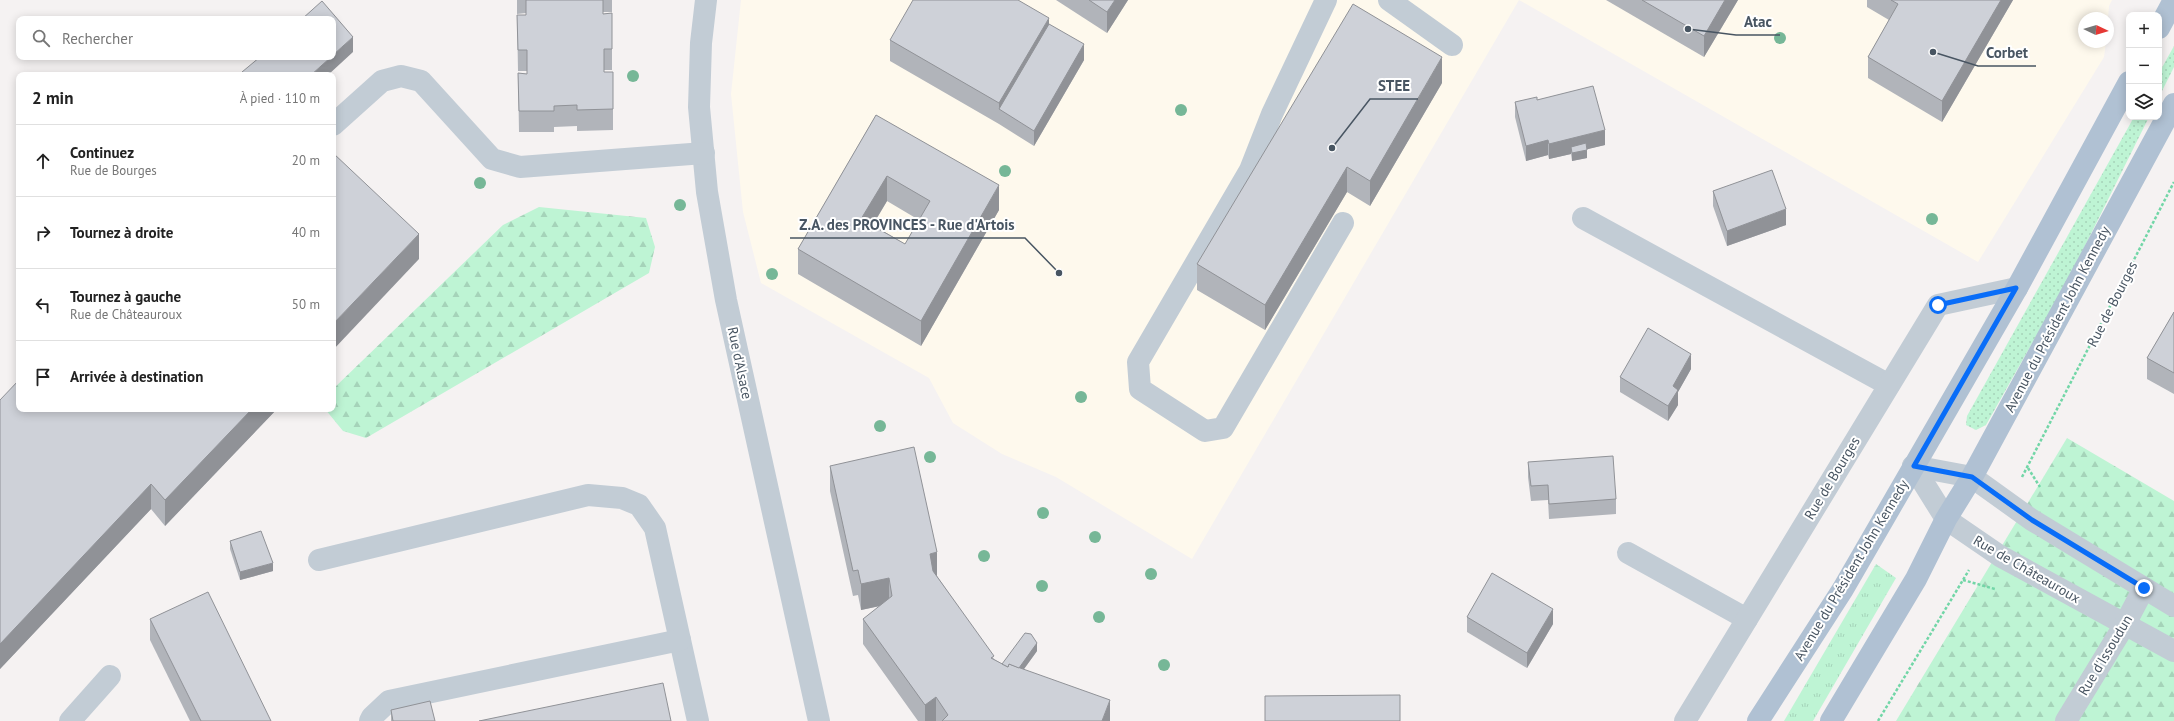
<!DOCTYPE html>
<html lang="fr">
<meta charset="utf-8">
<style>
body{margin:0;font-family:"PT Sans",sans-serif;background:#f2f2f2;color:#222}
.controls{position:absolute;right:12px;top:12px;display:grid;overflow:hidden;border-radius:8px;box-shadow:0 2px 10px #0003}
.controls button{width:36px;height:36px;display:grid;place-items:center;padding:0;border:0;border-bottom:1px solid #e0e0e0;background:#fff;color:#222;font:20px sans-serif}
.compass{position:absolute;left:2078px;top:12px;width:36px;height:36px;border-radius:50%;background:#fff;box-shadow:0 2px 10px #0003;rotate:94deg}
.stop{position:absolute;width:12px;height:12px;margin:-9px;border:3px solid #096df8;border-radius:50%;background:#fff}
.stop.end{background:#096df8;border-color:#fff;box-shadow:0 1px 4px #0008}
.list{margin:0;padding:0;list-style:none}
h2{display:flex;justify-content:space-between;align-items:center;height:52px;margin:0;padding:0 16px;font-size:17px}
h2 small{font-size:13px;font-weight:400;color:#767676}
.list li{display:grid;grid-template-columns:26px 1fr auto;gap:12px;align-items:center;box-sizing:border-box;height:72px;padding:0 16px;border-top:1px solid #e0e0e0}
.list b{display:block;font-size:15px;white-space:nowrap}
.list p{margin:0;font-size:13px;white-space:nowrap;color:#767676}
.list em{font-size:13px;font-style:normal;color:#767676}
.icon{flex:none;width:22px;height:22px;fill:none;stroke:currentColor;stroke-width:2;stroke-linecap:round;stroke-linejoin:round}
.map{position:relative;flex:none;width:2174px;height:721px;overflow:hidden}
.search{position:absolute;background:#fff;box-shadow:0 2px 10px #0003;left:16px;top:16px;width:320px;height:44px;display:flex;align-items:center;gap:10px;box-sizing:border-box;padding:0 14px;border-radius:8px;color:#767676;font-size:15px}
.panel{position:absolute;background:#fff;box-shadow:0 2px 10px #0003;left:16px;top:72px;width:320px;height:340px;border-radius:8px}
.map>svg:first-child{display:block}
</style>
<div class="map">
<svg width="2174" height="721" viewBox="0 0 2174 721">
<defs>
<pattern id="grass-tufts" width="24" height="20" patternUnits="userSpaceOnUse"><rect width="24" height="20" fill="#bef4d4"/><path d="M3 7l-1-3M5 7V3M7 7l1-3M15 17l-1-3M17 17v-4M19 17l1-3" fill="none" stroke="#a5d3b9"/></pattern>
<pattern id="forest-firs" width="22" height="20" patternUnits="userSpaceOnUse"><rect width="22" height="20" fill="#bef4d4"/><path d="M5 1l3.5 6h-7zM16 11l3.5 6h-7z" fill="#a5d3b9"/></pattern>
<pattern id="garden-dots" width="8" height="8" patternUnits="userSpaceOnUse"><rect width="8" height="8" fill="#bef4d4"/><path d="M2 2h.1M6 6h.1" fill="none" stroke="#a5d3b9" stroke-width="1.8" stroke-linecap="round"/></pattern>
</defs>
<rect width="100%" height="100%" fill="#f5f2f2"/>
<!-- commercial -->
<polygon fill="#fef9ed" points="741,0 2112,0 2109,6 2108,18 2084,18 2084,42 2106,42 2104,57 1978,262 1519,0 1192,559 1056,477 1002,454 953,423 929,378 761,283 743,212 731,94"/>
<!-- grass -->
<polygon fill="url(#grass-tufts)" points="1876,564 1896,578 1813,721 1784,721"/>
<!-- forest -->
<g fill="url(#forest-firs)">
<polygon points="539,207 646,218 655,247 649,273 366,438 343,431 325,409 333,409 333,389 503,225"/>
<polygon points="2067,438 2174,501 2174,721 1896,721"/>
</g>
<!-- garden -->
<g fill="url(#garden-dots)">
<polygon points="2174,46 2174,67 2159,97 2159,73"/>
<polygon points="2134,117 2149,117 2070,276 1986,425 1976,430 1966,425 1967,416"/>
</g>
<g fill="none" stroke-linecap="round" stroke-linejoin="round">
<!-- path -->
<g stroke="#72d6a7" stroke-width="2.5" stroke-dasharray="3 2" stroke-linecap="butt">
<polyline points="2028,468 2040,487"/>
<polyline points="2022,477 2174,182"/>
<polyline points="1963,580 1995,589"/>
<polyline points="1878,721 1969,570"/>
</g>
<!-- minor -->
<g stroke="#c2ccd5" stroke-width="22">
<polyline points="706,0 701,43 699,107 707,192 726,300 819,721"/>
<polyline points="1326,0 1272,114 1250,170 1138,362 1140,389 1205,431 1223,428 1343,223"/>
<polyline points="1389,0 1452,45"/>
<polyline points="333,125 382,81 401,76 421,81 492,159 520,167 704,153"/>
<polyline points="1583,218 1889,385"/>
<polyline points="1913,466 1946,519 2000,556 2174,651"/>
<polyline points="1913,466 1972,477 2032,520 2174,606"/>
<polyline points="1628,553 1747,619"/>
<polyline points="319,560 588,495 622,498 639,505 655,528 698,721"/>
<polyline points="70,721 110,676"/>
<polyline points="370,721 372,717 389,701 680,640"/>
<polyline points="1685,721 1938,305 2017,288"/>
<polyline points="2066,721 2125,624 2144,588"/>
</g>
<!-- major -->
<g stroke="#b0c1d3" stroke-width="22">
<polyline points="2159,28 2174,0"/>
<polyline points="1758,721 1843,589 2017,288 2129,82"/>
<polyline points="1831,721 1916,579 1946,519 1972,477 2174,104"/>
</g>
</g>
<!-- trees -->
<g fill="#76b797">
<circle cx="1780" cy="38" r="6"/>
<circle cx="633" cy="76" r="6"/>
<circle cx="1181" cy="110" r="6"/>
<circle cx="1005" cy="171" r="6"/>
<circle cx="480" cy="183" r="6"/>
<circle cx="680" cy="205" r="6"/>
<circle cx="1932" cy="219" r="6"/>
<circle cx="772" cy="274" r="6"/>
<circle cx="1081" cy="397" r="6"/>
<circle cx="880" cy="426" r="6"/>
<circle cx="930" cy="457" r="6"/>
<circle cx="1043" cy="513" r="6"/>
<circle cx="1095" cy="537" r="6"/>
<circle cx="984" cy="556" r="6"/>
<circle cx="1151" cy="574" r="6"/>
<circle cx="1042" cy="586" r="6"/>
<circle cx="1099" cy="617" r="6"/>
<circle cx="1164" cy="665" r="6"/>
</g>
<!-- wall -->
<g fill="#b1b4ba" fill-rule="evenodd">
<polygon points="517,0 612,0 612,12 603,12 603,14 612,13 612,70 604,70 604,72 613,72 613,130 577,131 577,126 554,127 554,132 519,132 518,73 527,74 527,71 518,71 517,15 526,15 526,13 517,14"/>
<polygon points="1056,0 1128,0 1107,33"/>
<polygon points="1606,0 1738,0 1704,57"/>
<polygon points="1867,0 2013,0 1942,122 1868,78 1868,57 1889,20 1867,7"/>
<polygon points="1049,24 1084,60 1034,146 999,124 890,61 890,40"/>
<polygon points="1442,83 1370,206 1347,192 1265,330 1197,290 1197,264"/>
<polygon points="1515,102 1605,145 1587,149 1587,158 1572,161 1571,154 1549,159 1548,155 1526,161 1515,117"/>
<path d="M876 115 999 210 921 346 798 274V249ZM887 201 919 220 905 244 873 225Z"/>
<polygon points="1713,191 1786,225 1727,246 1713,206"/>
<polygon points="2174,312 2174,394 2147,379 2147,358"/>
<polygon points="1691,369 1678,392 1678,405 1668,421 1620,392 1620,377"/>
<polygon points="0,400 19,409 277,409 165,526 151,509 0,669"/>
<polygon points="1528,462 1616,499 1616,514 1549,519 1548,500 1531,501 1528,477"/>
<polygon points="830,466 937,576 994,659 1002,664 1037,651 1023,670 1110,721 918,721 863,644 863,619 880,606 861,610 858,595 853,596 830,491"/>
<polygon points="230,541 273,571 240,580 230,549"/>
<polygon points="1467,617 1553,624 1527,668 1467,632"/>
<polygon points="150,619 271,721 190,721 150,640"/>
<polygon points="391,710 435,721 391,721"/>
</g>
<!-- shaded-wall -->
<g fill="#909297">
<polygon points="1115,0 1128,0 1107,33 1107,12"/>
<polygon points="1725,0 1738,0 1704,57 1704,36"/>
<polygon points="2001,0 2013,0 1942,122 1942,101"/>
<polygon points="1049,18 1049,39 999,109 999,103"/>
<polygon points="353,37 353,52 328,75 311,75 331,57 333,57 333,55"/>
<polygon points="1084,44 1084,60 1034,146 1034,131"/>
<polygon points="1442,57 1442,83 1370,206 1370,181"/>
<polygon points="1605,130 1605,145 1572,153 1571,147 1571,154 1549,159 1549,144"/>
<polygon points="1548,140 1548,155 1526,161 1526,146"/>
<polygon points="1587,150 1587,158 1572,161 1572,153"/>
<polygon points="1347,167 1347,192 1265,330 1265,305"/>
<polygon points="887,176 887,201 861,244 861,219"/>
<polygon points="999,185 999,210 921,346 921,321"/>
<polygon points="1786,209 1786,225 1727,246 1727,231"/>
<polygon points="419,234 419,259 333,350 333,324"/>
<polygon points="1691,354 1691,369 1678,392 1678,405 1668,421 1668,406 1673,386"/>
<polygon points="252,409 277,409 165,526 165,500"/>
<polygon points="151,484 151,509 0,669 0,644"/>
<polygon points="937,552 937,577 930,579 930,554"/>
<polygon points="273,563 273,571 240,580 240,572"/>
<polygon points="889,578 889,604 861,610 861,584"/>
<polygon points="1553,609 1553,624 1527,668 1527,653"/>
<polygon points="1037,643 1037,651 1014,683 1008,676"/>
<polygon points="936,697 936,721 925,721 925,705"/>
<polygon points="1110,700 1110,721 1102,721"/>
</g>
<!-- building -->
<g fill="#ced1d8" stroke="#909297" fill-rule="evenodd">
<polygon points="526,0 603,0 603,14 612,13 612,49 604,49 604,72 613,72 613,109 577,110 577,105 554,106 554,111 519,111 518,73 527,74 527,50 518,50 517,15 526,15"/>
<polygon points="913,0 1018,0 1049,18 999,103 890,40"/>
<polygon points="1089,0 1115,0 1107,12"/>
<polygon points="1642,0 1725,0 1704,36"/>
<polygon points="1891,0 2001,0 1942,101 1868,57 1898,4"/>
<polygon points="322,1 353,37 333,55 333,19 302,19"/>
<polygon points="1353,4 1442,57 1370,181 1347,167 1265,305 1197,264"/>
<polygon points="1049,24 1084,44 1034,131 999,109"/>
<polygon points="260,57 331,57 311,75 245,75 242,72"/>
<polygon points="1593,86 1605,130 1549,144 1548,140 1526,146 1515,102 1537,97 1537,100"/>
<path d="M876 115 999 185 921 321 798 249ZM887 176 930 201 905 244 861 219Z"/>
<polygon points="1586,143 1587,150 1572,153 1571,147"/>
<polygon points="333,153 419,234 333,324"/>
<polygon points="1772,170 1786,209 1727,231 1713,191"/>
<polygon points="2174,312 2174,373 2147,358"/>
<polygon points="1648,328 1691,354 1673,386 1678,390 1668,406 1620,377"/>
<polygon points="19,380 19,409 252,409 165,500 151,484 0,644 0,400"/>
<polygon points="914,447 937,552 930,554 933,571 994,656 991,658 1008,667 1009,664 1110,700 1102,721 942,721 948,715 936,697 925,705 863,619 892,596 889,578 861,584 858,570 853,571 830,466"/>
<polygon points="1613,456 1616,499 1549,504 1548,485 1531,486 1528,462"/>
<polygon points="261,531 273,563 240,572 230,541"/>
<polygon points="1492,573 1553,609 1527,653 1467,617"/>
<polygon points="208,592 271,721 201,721 150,619"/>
<polygon points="1025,633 1031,634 1037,643 1019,668 1009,664 1008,667 1002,664"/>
<polygon points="663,683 671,721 479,721"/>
<polygon points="1400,695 1400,721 1265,721 1265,696"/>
<polygon points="430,701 435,721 393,721 391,710"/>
</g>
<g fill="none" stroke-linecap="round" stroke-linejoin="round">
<!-- route -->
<polyline stroke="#096df8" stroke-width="5" points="1938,305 2016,288 1914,466 1972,477 2032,520 2144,588"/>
</g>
<g text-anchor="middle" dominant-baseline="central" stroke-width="4" stroke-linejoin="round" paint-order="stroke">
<!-- street labels -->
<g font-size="14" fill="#485562" stroke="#fff">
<text transform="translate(2112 304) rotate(-63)">Rue de Bourges</text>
<text transform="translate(2057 319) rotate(-62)">Avenue du Président John Kennedy</text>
<text transform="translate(740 363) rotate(78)">Rue d'Alsace</text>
<text transform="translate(1832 478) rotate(-59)">Rue de Bourges</text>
<text transform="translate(2027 569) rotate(30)">Rue de Châteauroux</text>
<text transform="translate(1851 570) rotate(-59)">Avenue du Président John Kennedy</text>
<text transform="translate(2105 655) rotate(-59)">Rue d'Issoudun</text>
</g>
</g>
<!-- callouts -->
<path fill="none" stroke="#485562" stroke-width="1.5" d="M1688 29L1736 35H1780M1933 52L1978 66H2036M1332 148L1370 99H1418M1059 273L1025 238H790"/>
<g fill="#485562" stroke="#fff" stroke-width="1.5">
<circle cx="1688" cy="29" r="4"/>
<circle cx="1933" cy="52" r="4"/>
<circle cx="1332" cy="148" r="4"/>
<circle cx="1059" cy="273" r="4"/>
</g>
<g font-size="15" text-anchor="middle" font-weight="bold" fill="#485562" stroke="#fff" stroke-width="4" stroke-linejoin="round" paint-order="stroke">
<text x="1758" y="27">Atac</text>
<text x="2007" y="58">Corbet</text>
<text x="1394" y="91">STEE</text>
<text x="907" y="230">Z.A. des PROVINCES - Rue d'Artois</text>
</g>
</svg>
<div class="controls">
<button>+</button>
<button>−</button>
<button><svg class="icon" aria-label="layers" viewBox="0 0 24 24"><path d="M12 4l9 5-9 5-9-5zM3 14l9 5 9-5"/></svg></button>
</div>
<svg class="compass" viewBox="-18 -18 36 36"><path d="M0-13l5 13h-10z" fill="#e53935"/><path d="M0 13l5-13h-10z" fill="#767676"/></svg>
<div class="stop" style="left:1938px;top:305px"></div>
<div class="stop end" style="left:2144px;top:588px"></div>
<div class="search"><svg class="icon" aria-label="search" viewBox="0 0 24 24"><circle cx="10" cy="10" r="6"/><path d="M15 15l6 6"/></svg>Rechercher</div>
<section class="panel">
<h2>2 min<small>À pied · 110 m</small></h2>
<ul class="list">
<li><svg class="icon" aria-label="ahead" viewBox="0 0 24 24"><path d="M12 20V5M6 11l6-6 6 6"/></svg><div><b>Continuez</b><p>Rue de Bourges</p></div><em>20 m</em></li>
<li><svg class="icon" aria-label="right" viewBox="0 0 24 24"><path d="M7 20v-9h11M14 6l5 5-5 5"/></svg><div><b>Tournez à droite</b></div><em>40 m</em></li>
<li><svg class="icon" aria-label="left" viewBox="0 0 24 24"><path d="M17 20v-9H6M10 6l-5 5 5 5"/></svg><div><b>Tournez à gauche</b><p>Rue de Châteauroux</p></div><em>50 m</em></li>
<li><svg class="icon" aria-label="arrive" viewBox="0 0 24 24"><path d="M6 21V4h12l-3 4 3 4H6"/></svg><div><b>Arrivée à destination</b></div></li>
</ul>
</section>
</div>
